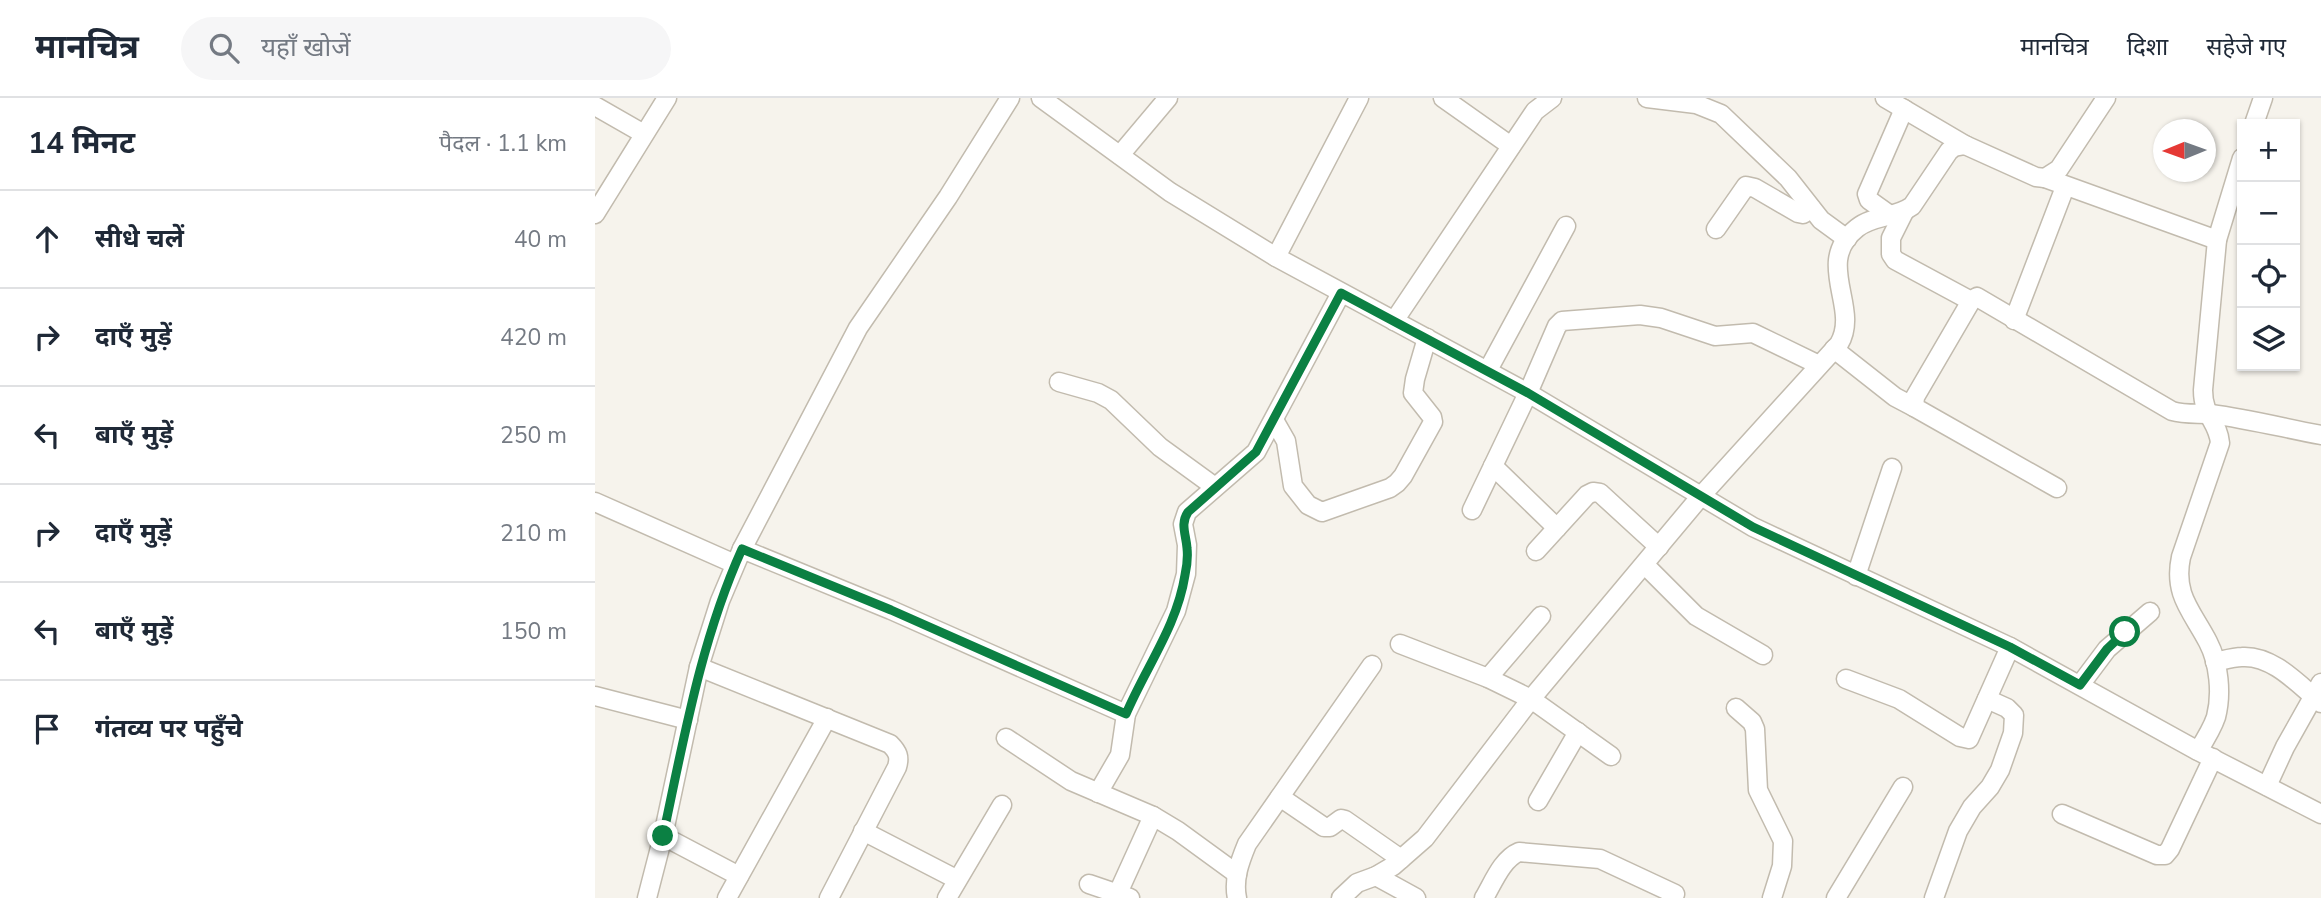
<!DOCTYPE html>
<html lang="hi">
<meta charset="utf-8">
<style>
body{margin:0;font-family:"Nunito Sans","Noto Sans Devanagari",sans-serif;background:#f6f6f7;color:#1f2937}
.controls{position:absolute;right:21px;top:21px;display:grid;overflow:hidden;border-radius:0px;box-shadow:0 2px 5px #0004}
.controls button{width:63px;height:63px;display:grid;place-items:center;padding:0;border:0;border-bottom:2px solid #e0e1e3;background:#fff;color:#1f2937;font:35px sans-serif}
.compass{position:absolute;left:1558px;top:21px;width:63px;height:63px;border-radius:50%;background:#fff;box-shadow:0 2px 5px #0004;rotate:269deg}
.stop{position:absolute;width:21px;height:21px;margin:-16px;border:5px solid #0b8043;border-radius:50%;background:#fff}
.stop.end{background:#0b8043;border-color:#fff;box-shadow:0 2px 7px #0008}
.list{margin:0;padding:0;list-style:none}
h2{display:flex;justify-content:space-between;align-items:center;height:91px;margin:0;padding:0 28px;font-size:30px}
h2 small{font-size:23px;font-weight:400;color:#747a83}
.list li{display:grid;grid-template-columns:46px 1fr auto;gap:21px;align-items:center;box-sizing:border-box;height:98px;padding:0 28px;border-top:2px solid #e0e1e3}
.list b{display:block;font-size:26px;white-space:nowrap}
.list em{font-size:23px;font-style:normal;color:#747a83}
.icon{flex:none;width:38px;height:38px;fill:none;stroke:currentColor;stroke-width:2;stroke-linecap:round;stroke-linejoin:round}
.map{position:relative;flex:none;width:1726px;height:800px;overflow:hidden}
header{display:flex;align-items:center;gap:42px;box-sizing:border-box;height:98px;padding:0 35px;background:#fff;border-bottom:2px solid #e0e1e3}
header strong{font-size:33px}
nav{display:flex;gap:38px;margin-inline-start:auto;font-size:24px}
.search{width:490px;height:63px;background:#f6f6f7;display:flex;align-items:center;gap:18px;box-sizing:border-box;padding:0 24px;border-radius:38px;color:#747a83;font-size:26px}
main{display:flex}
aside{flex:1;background:#fff}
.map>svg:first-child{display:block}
</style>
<header>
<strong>मानचित्र</strong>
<div class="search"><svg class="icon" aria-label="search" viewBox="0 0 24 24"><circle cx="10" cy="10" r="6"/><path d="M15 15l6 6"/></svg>यहाँ खोजें</div>
<nav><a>मानचित्र</a><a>दिशा</a><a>सहेजे गए</a></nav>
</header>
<main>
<aside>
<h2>14 मिनट<small>पैदल · 1.1 km</small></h2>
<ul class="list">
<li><svg class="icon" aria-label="ahead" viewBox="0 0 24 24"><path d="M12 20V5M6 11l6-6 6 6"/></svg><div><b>सीधे चलें</b></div><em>40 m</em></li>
<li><svg class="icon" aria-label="right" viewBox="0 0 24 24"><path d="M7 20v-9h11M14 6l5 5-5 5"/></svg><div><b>दाएँ मुड़ें</b></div><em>420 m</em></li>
<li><svg class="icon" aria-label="left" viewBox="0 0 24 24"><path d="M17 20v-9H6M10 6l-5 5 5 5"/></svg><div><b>बाएँ मुड़ें</b></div><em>250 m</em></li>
<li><svg class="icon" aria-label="right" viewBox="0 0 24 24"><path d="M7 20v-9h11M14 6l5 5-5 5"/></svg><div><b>दाएँ मुड़ें</b></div><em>210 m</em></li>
<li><svg class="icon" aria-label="left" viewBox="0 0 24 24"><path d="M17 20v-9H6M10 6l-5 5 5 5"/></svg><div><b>बाएँ मुड़ें</b></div><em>150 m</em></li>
<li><svg class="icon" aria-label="arrive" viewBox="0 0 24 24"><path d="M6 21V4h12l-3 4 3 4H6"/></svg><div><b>गंतव्य पर पहुँचे</b></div></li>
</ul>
</aside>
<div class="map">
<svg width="1726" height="800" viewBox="0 0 1726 800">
<rect width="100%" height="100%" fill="#f6f3ec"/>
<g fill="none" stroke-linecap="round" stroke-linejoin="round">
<!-- minor casing -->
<g stroke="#c2bbae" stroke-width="21">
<g id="minor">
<polyline points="446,0 575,94 681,159 933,295 1158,429 1415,549 1603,653 1726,716"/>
<polyline points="848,0 916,48"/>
<polyline points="1052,0 1101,6 1126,16 1193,80 1226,122 1252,141"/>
<polyline points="1290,0 1370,47 1441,79 1450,80 1464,71 1511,0"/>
<polyline points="0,8 49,36"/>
<polyline points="1659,26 1668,0"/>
<polyline points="525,57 573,0"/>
<polyline points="1450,80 1622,142"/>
<polyline points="1309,114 1296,140 1296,156 1300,162 1376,203"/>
<polyline points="0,116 72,0"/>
<polyline points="1295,117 1274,102 1272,96 1309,11"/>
<polyline points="1121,131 1151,88 1160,90 1203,115 1208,116 1216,110"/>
<polyline points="681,159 764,0"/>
<polyline points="1419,222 1470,89"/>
<polyline points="799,223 940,13 957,0"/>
<polyline points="1239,251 1300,299 1319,309"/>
<polyline points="893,272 971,128"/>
<polyline points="464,284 503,295 516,302 565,349 620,389"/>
<polyline points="679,322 691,343 698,388 713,407 727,414 795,390 802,385 808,378 838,324 837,319 818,295 820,281 832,240"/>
<polyline points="898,368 962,430"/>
<path d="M1462 390 1319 309 1320 299 1376 203 1382 199 1577 313C1590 317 1602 315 1616 316 1653 321 1689 330 1726 337"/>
<polyline points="0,404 140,466"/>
<polyline points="877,412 933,295 962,228 967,223 1045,217 1066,220 1120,238 1158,235 1224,267"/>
<polyline points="147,451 296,512 531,616"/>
<polyline points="941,453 992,397 998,394 1005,395 1064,449"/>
<polyline points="1050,467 1101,518 1168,557"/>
<polyline points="1261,478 1297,370"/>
<polyline points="805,546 893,580 936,601 1016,658"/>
<path d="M1620 564C1629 562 1639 559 1647 559 1678 557 1704 587 1726 605"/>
<path d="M104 569 295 646C303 654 305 659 302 669L234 800"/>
<polyline points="893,580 946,518"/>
<polyline points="1251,581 1304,601 1365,639 1374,641 1415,549"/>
<polyline points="1485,587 1512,551 1555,514"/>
<polyline points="0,598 93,622"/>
<polyline points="1141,610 1157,624 1160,631 1163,692 1188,743 1187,768 1177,800"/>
<polyline points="411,640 476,683 558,718 583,733 642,776"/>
<path d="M1603 653C1610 642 1617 631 1621 619 1627 596 1624 565 1613 544 1597 513 1578 497 1586 459L1625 345C1623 323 1608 319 1608 292L1622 142 1647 60"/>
<polyline points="1672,688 1690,649 1726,585"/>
<polyline points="503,695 525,657 531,616 581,513 591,476 592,447 588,426 592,414 661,354 746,195"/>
<polyline points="685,699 729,729 735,729 746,721 750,722 806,761"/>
<polyline points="943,703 983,634"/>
<polyline points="1467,716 1562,757 1570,757 1575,751 1618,660"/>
<polyline points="268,733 361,781"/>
<polyline points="68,738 144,778"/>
<polyline points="781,778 821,800"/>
<polyline points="494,786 535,800"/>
<polyline points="523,795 558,718"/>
<polyline points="52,800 68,738 104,569 125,503 147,451 263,230 353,99 415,0"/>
<polyline points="132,800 232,620"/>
<polyline points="352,800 407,707"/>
<path d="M642 800C638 781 645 763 652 746L777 567"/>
<path d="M746 800 762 785 781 778 798 768 830 740 936 601 1106 398 1244 246C1266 209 1218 165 1262 130 1278 117 1301 120 1317 108L1354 53 1359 49 1370 47"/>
<path d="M889 800C898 785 907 761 924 754L1005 761 1080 796"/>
<polyline points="1241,800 1308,689"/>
<polyline points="1339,800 1363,733 1377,709 1395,689 1405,672 1418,635 1419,617 1412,610 1392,601"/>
</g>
</g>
<!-- minor -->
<use href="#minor" stroke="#fff" stroke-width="18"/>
</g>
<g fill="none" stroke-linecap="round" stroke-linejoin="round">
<!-- route -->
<path stroke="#0b8043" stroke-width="9" d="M68 738C89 640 106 542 147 451L296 512 531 616C551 569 582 528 590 477 592 468 593 459 592 450 591 436 585 426 593 414L661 354 746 195 933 295 1158 429 1415 549 1485 587 1512 551 1530 534"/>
</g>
</svg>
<div class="controls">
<button>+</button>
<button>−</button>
<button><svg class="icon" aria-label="locate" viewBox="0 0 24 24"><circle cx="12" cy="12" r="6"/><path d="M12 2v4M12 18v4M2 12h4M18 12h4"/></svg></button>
<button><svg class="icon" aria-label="layers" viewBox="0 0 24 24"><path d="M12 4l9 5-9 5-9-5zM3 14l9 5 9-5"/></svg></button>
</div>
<svg class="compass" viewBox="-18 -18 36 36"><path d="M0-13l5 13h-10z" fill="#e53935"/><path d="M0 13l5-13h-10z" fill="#747a83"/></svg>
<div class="stop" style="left:1530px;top:534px"></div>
<div class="stop end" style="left:68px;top:738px"></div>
</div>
</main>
